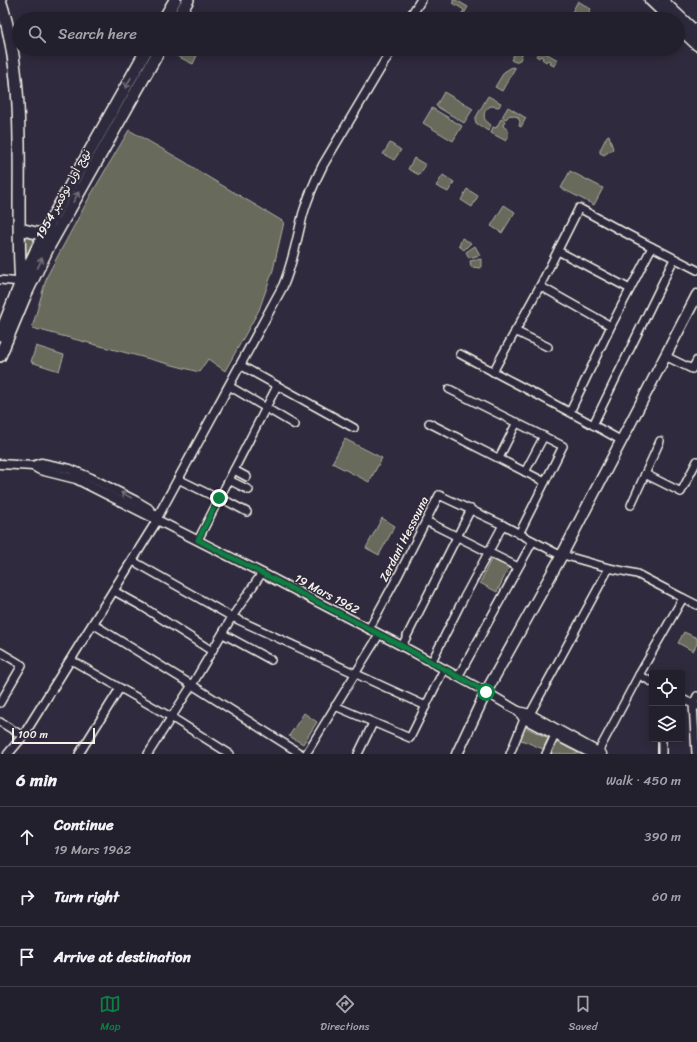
<!DOCTYPE html>
<meta charset="utf-8">
<style>
body{margin:0;font-family:Sriracha,"Playpen Sans Arabic",sans-serif;background:#2b2836;color:#f1f3f6}
.controls{position:absolute;right:12px;bottom:12px;display:grid;overflow:hidden;border-radius:4px;box-shadow:0 2px 10px #0003}
.controls button{width:36px;height:36px;display:grid;place-items:center;padding:0;border:0;border-bottom:1px solid #403e4a;background:#23202e;color:#f1f3f6;font:20px sans-serif}
.scale{position:absolute;left:12px;bottom:10px;width:83px;box-sizing:border-box;padding-left:4px;border:2px solid #f4f1e8;border-top:0;font-size:11px;line-height:14px;white-space:nowrap;color:#f4f1e8;-webkit-text-stroke:3px #2f2a3d;paint-order:stroke}
.stop{position:absolute;width:12px;height:12px;margin:-9px;border:3px solid #0b8043;border-radius:50%;background:#fff}
.stop.end{background:#0b8043;border-color:#fff;box-shadow:0 1px 4px #0008}
.list{margin:0;padding:0;list-style:none}
h2{display:flex;justify-content:space-between;align-items:center;height:52px;margin:0;padding:0 16px;font-size:17px}
h2 small{font-size:13px;font-weight:400;color:#a3a3aa}
.list li{display:grid;grid-template-columns:26px 1fr auto;gap:12px;align-items:center;box-sizing:border-box;height:60px;padding:0 16px;border-top:1px solid #403e4a}
.list b{display:block;font-size:15px;white-space:nowrap}
.list p{margin:0;font-size:13px;white-space:nowrap;color:#a3a3aa}
.list em{font-size:13px;font-style:normal;color:#a3a3aa}
.icon{flex:none;width:22px;height:22px;fill:none;stroke:currentColor;stroke-width:2;stroke-linecap:round;stroke-linejoin:round}
.map{position:relative;flex:none;width:697px;height:754px;overflow:hidden}
.search{position:absolute;background:#23202e;box-shadow:0 2px 10px #0003;left:12px;right:12px;top:12px;height:44px;display:flex;align-items:center;gap:10px;box-sizing:border-box;padding:0 14px;border-radius:22px;color:#a3a3aa;font-size:15px}
.sheet{height:232px;background:#23202e}
nav{display:flex;justify-content:space-around;align-items:center;box-sizing:border-box;height:56px;border-top:1px solid #403e4a;background:#23202e;font-size:11px;color:#a3a3aa}
nav a{display:grid;justify-items:center;gap:2px}
nav .on{color:#0b8043}
.map>svg:first-child{display:block}
</style>
<div class="map">
<svg width="697" height="754" viewBox="0 0 697 754">
<rect width="100%" height="100%" fill="#2f2a3d"/>
<filter id="ink" filterUnits="userSpaceOnUse"><feTurbulence type="fractalNoise" baseFrequency=".025" numOctaves="2"/><feDisplacementMap in="SourceGraphic" scale="8" xChannelSelector="R" yChannelSelector="G"/><feConvolveMatrix kernelMatrix="1 2 1 2 8 2 1 2 1" color-interpolation-filters="sRGB"/></filter>
<g filter="url(#ink)">
<!-- green -->
<g fill="#676a5c" stroke="#aeaea2">
<polygon points="453,0 456,0 468,7 461,19 458,19 464,10 453,3"/>
<polygon points="578,1 591,9 585,19 572,12"/>
<polygon points="176,49 200,49 193,64 173,54"/>
<polygon points="517,49 521,49 522,55 520,60 515,62 511,60"/>
<polygon points="540,50 558,60 554,66 550,64 551,61 548,60 546,62 542,59 543,57 540,56 539,58 536,56"/>
<polygon points="512,67 515,68 502,91 495,87 504,72"/>
<polygon points="444,92 473,109 464,123 436,106"/>
<path d="M488 96 501 103 499 107 491 106C485 109 483 113 485 120L491 125 488 131 476 123 475 119Z"/>
<polygon points="508,107 526,118 521,127 519,126 520,122 518,117 510,115 506,119 502,117"/>
<polygon points="432,108 462,126 453,141 423,123"/>
<polygon points="501,119 505,121 503,126 508,130 508,137 506,141 491,133 493,127 496,128"/>
<polygon points="129,130 185,162 203,174 284,222 273,270 259,310 225,371 208,359 199,372 32,328 47,276 89,198"/>
<polygon points="609,135 613,149 604,155 600,153 600,150 607,136"/>
<polygon points="390,143 401,150 394,160 383,154"/>
<polygon points="414,158 426,165 419,175 408,169"/>
<polygon points="570,171 603,188 594,205 561,188"/>
<polygon points="443,175 454,182 448,192 436,186"/>
<polygon points="467,189 478,196 472,207 461,200"/>
<polygon points="504,205 515,212 502,233 491,226"/>
<polygon points="22,235 34,239 27,254 23,253"/>
<polygon points="462,238 471,243 464,250 459,246"/>
<polygon points="475,246 480,255 469,258 466,252"/>
<polygon points="481,259 481,268 471,267 470,261"/>
<polygon points="36,346 64,355 59,371 31,362"/>
<polygon points="345,439 382,458 369,482 332,463"/>
<polygon points="382,518 395,526 379,555 366,548"/>
<polygon points="491,559 509,567 497,592 480,583"/>
<polygon points="684,632 697,638 697,644 693,651 678,643"/>
<polygon points="304,713 317,722 303,744 289,736"/>
<polygon points="525,727 548,738 543,749 519,739"/>
<polygon points="555,737 586,754 547,754"/>
</g>
<g fill="none" stroke-linecap="round" stroke-linejoin="round">
<!-- minor casing -->
<g stroke="#f4f1e8" stroke-width="10">
<g id="minor">
<polyline points="558,251 630,289"/>
<polyline points="0,280 21,282"/>
<polyline points="540,286 579,208 629,235 697,270"/>
<polyline points="611,326 652,247"/>
<polyline points="515,331 548,347"/>
<path d="M460 354C514 383 569 411 622 441"/>
<polyline points="665,356 692,369 697,360"/>
<polyline points="240,365 354,428"/>
<polyline points="493,372 540,286 611,326 570,412"/>
<polyline points="229,386 295,425"/>
<polyline points="449,389 563,446 519,534"/>
<polyline points="429,423 545,482"/>
<polyline points="593,425 674,259"/>
<polyline points="499,458 517,422"/>
<polyline points="234,470 247,477"/>
<polyline points="525,472 544,436"/>
<polyline points="645,474 681,492 697,461"/>
<polyline points="178,479 219,499"/>
<polyline points="229,480 249,490"/>
<polyline points="219,497 247,512"/>
<polyline points="631,505 660,441"/>
<polyline points="426,521 518,567"/>
<polyline points="198,540 277,386"/>
<polyline points="133,561 232,617 426,706"/>
<polyline points="262,573 232,617 192,685 301,754"/>
<polyline points="114,591 143,607 212,651"/>
<polyline points="683,598 697,605"/>
<polyline points="93,624 192,685 148,754"/>
<polyline points="369,629 399,574 439,495 503,525 556,553 609,568 637,574 683,598 639,675 597,754"/>
<polyline points="223,634 271,660"/>
<polyline points="402,646 471,509"/>
<polyline points="0,652 22,665 0,703"/>
<polyline points="71,660 171,717 230,754"/>
<polyline points="431,663 460,605 503,525"/>
<polyline points="639,675 652,682"/>
<polyline points="458,677 533,541"/>
<polyline points="682,699 693,704 696,754"/>
<polyline points="335,706 410,738 444,669"/>
<polyline points="697,706 693,704 697,696"/>
<polyline points="530,714 609,568"/>
<polyline points="0,722 23,736"/>
<polyline points="662,739 662,754"/>
<polyline points="79,754 120,688"/>
<polyline points="306,754 379,635"/>
<polyline points="358,754 373,723"/>
<polyline points="510,754 524,719"/>
<polyline points="546,754 557,731"/>
</g>
</g>
<!-- tertiary casing -->
<g stroke="#f4f1e8" stroke-width="11">
<g id="tertiary">
<polyline points="409,19 421,0"/>
<polyline points="0,464 33,466 41,463 70,469 91,478 136,501 148,508 155,516"/>
<polyline points="33,466 40,470 76,479 262,573 402,646 486,692 518,711 524,719 592,754"/>
<path d="M157 518 283 286C293 263 297 238 303 214 308 197 315 181 323 165L392 49"/>
<polyline points="518,711 530,714 602,754"/>
<polyline points="8,754 23,736 158,519"/>
</g>
</g>
<!-- secondary casing -->
<g stroke="#f4f1e8" stroke-width="13">
<g id="secondary">
<polyline points="650,0 670,19"/>
<polyline points="662,0 697,33"/>
<polyline points="678,27 697,45"/>
<polyline points="457,754 486,692 562,555 697,295"/>
</g>
</g>
<!-- primary casing -->
<g stroke="#f4f1e8" stroke-width="14">
<path id="primary" d="M0 0C30 91 14 189 21 284"/>
</g>
<!-- trunk casing -->
<g stroke="#f4f1e8" stroke-width="14">
<g id="trunk">
<polyline points="164,19 175,0"/>
<polyline points="177,19 188,0"/>
<polyline points="20,229 36,233 51,234"/>
<polyline points="0,335 21,282 50,222 147,49"/>
<polyline points="0,356 25,296 49,246 160,49"/>
</g>
</g>
<!-- minor -->
<use href="#minor" stroke="#2f2a3d" stroke-width="7"/>
<!-- tertiary -->
<use href="#tertiary" stroke="#2f2a3d" stroke-width="8"/>
<!-- secondary -->
<use href="#secondary" stroke="#2f2a3d" stroke-width="10"/>
<!-- primary -->
<use href="#primary" stroke="#2f2a3d" stroke-width="11"/>
<!-- trunk -->
<use href="#trunk" stroke="#2f2a3d" stroke-width="11"/>
</g>
<!-- one-way arrows -->
<defs><path id="oneway-shaft" d="M-6 0H5M1.5-3L5.5 0L1.5 3" fill="none" stroke-width="1.6" stroke-linecap="round" stroke-linejoin="round"/></defs>
<g stroke="#747079">
<use href="#oneway-shaft" transform="translate(128 83) rotate(119)"/>
<use href="#oneway-shaft" transform="translate(76 197) rotate(-61)"/>
<use href="#oneway-shaft" transform="translate(40 263) rotate(-64)"/>
<use href="#oneway-shaft" transform="translate(126 495) rotate(-152)"/>
</g>
</g>
<g fill="none" stroke-linecap="round" stroke-linejoin="round" filter="url(#ink)">
<!-- route -->
<polyline stroke="#0b8043" stroke-width="5" points="219,498 198,540 402,646 486,692"/>
</g>
<g text-anchor="middle" dominant-baseline="central" stroke-width="3" stroke-linejoin="round" paint-order="stroke">
<!-- street labels -->
<g font-size="12" fill="#f4f1e8" stroke="#2f2a3d">
<text transform="translate(63 194) rotate(-61)">نهج أول نوفمبر 1954</text>
<text transform="translate(404 539) rotate(-63)">Zerdani Hessouna</text>
<text transform="translate(327 594) rotate(28)">19 Mars 1962</text>
</g>
</g>
</svg>
<div class="controls">
<button><svg class="icon" aria-label="locate" viewBox="0 0 24 24"><circle cx="12" cy="12" r="6"/><path d="M12 2v4M12 18v4M2 12h4M18 12h4"/></svg></button>
<button><svg class="icon" aria-label="layers" viewBox="0 0 24 24"><path d="M12 4l9 5-9 5-9-5zM3 14l9 5 9-5"/></svg></button>
</div>
<div class="scale">100 m</div>
<div class="stop" style="left:486px;top:692px"></div>
<div class="stop end" style="left:219px;top:498px"></div>
<div class="search"><svg class="icon" aria-label="search" viewBox="0 0 24 24"><circle cx="10" cy="10" r="6"/><path d="M15 15l6 6"/></svg>Search here</div>
</div>
<section class="sheet">
<h2>6 min<small>Walk · 450 m</small></h2>
<ul class="list">
<li><svg class="icon" aria-label="ahead" viewBox="0 0 24 24"><path d="M12 20V5M6 11l6-6 6 6"/></svg><div><b>Continue</b><p>19 Mars 1962</p></div><em>390 m</em></li>
<li><svg class="icon" aria-label="right" viewBox="0 0 24 24"><path d="M7 20v-9h11M14 6l5 5-5 5"/></svg><div><b>Turn right</b></div><em>60 m</em></li>
<li><svg class="icon" aria-label="arrive" viewBox="0 0 24 24"><path d="M6 21V4h12l-3 4 3 4H6"/></svg><div><b>Arrive at destination</b></div></li>
</ul>
</section>
<nav>
<a class="on"><svg class="icon" aria-label="map" viewBox="0 0 24 24"><path d="M3 6l6-2 6 2 6-2v14l-6 2-6-2-6 2zM9 4v14M15 6v14"/></svg>Map</a>
<a><svg class="icon" aria-label="directions" viewBox="0 0 24 24"><path d="M12 3l9 9-9 9-9-9zM9 14v-3h6M13 9l2 2-2 2"/></svg>Directions</a>
<a><svg class="icon" aria-label="saved" viewBox="0 0 24 24"><path d="M7 4h10v16l-5-4-5 4z"/></svg>Saved</a>
</nav>
